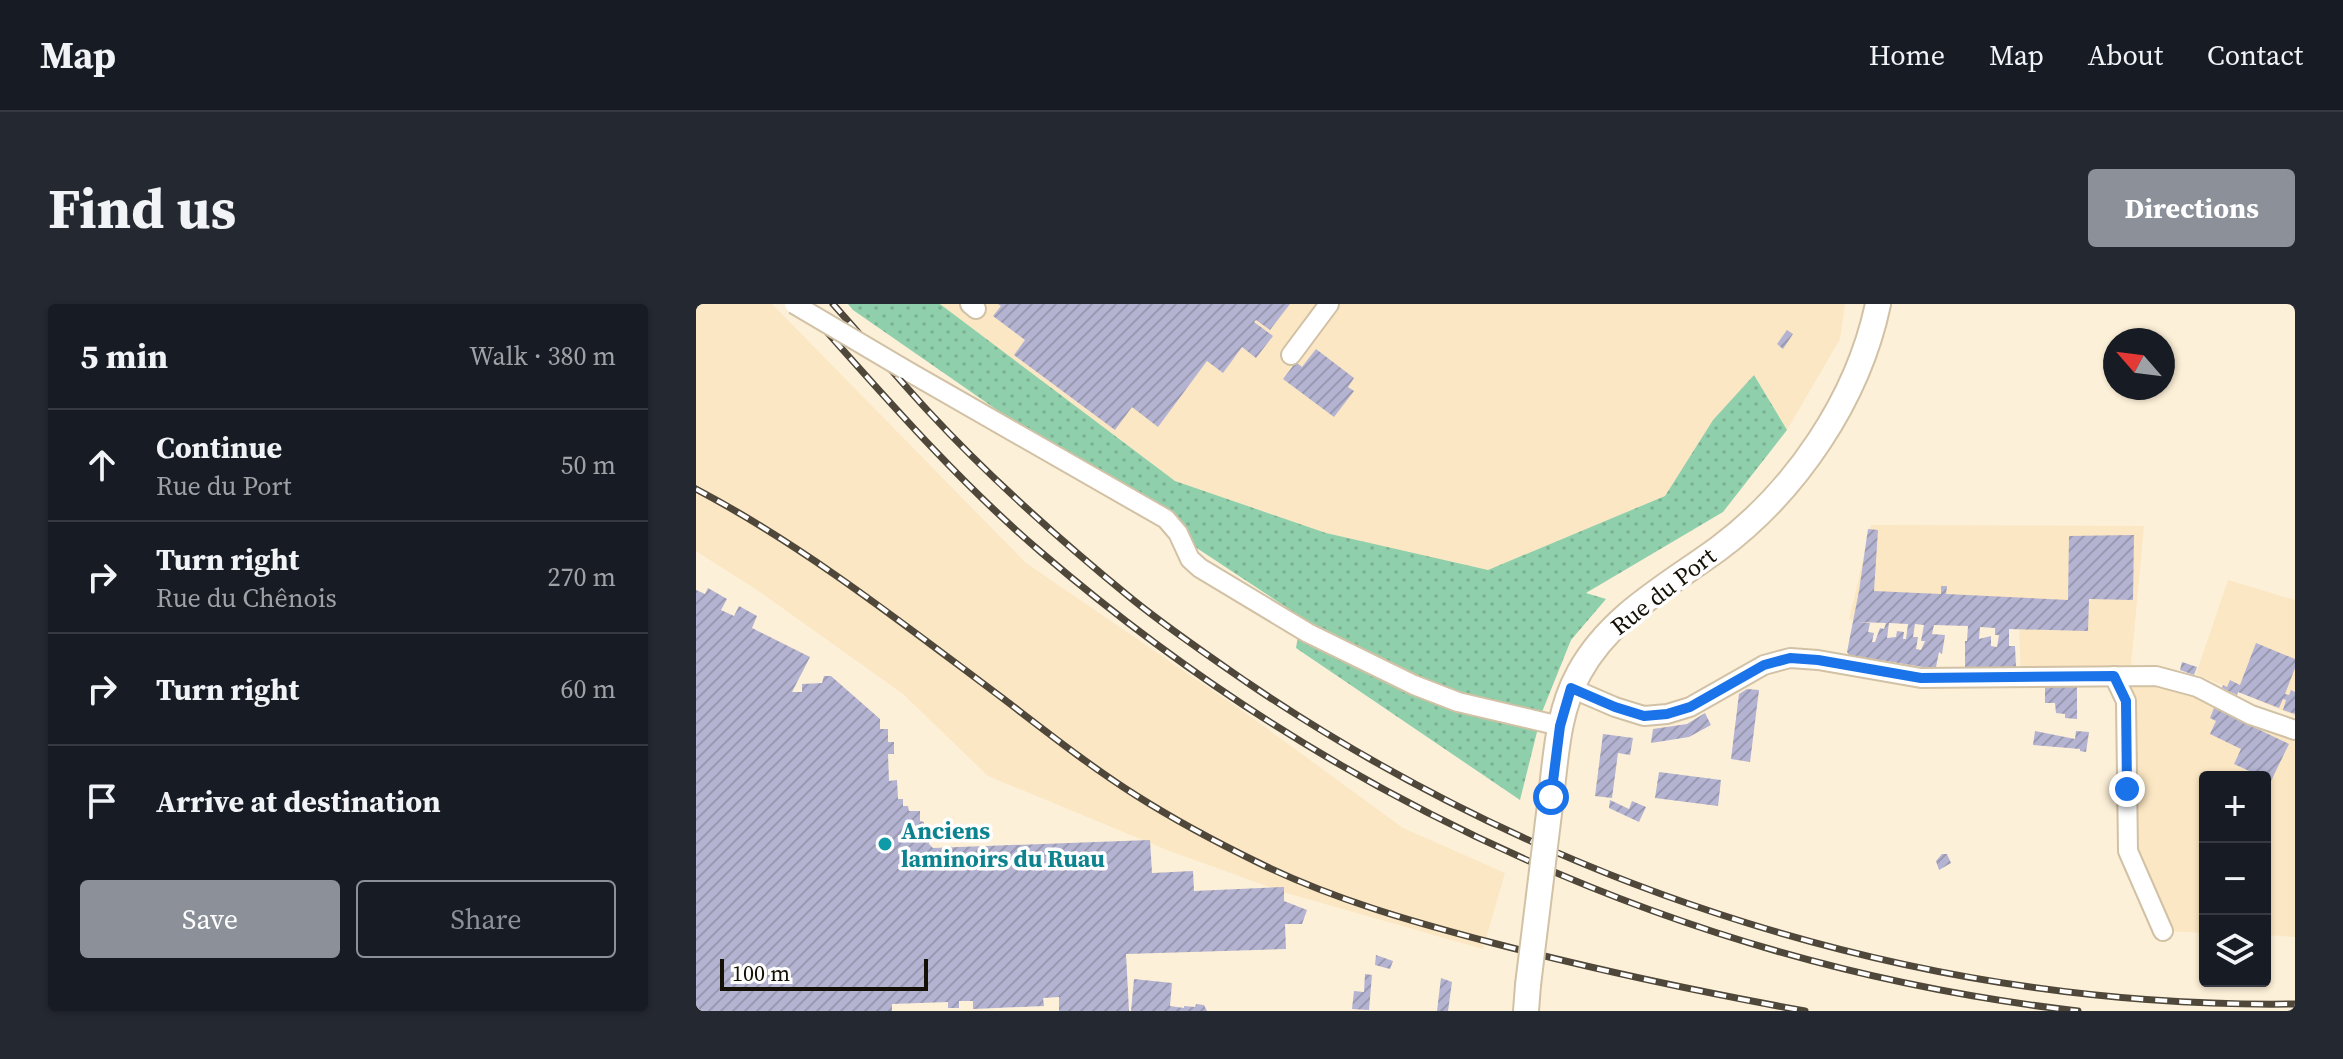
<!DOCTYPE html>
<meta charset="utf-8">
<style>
body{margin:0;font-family:"Source Serif 4",serif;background:#242831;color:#f1f3f6}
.controls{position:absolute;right:24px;bottom:24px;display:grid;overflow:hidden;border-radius:8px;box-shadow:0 2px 6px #0004}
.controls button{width:72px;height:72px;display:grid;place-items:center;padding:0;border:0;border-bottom:2px solid #363941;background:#171b24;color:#f1f3f6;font:40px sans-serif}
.compass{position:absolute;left:1407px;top:24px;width:72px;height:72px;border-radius:50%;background:#171b24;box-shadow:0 2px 6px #0004;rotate:298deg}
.scale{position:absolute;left:24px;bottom:20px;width:208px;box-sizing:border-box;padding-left:8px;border:4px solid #151006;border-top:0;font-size:22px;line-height:28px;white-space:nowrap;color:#151006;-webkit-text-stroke:6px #fefefe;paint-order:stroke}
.stop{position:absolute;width:24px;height:24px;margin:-18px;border:6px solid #1a73e8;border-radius:50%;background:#fff}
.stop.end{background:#1a73e8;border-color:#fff;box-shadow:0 2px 8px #0008}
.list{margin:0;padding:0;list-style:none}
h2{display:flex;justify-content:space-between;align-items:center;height:104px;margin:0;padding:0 32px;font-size:34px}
h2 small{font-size:26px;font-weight:400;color:#9ea1a6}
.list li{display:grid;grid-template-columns:52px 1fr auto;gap:24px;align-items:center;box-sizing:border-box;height:112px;padding:0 32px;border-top:2px solid #363941}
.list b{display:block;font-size:30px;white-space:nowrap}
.list p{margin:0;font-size:26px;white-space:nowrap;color:#9ea1a6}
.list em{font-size:26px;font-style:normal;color:#9ea1a6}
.actions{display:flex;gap:16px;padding:24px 32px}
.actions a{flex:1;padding:18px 0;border:2px solid #8c9099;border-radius:8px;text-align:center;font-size:28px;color:#8c9099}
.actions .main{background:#8c9099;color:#fff}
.icon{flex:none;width:44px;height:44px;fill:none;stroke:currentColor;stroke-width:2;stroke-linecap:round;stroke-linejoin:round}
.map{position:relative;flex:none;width:1599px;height:707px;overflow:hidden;border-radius:8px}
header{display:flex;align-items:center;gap:48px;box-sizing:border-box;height:112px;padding:0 40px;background:#171b24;border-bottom:2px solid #363941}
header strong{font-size:38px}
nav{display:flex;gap:44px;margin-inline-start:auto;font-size:28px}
.intro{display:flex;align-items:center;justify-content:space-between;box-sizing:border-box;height:192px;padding:0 48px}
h1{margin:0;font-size:56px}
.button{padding:20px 36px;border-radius:8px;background:#8c9099;color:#fff;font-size:28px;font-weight:700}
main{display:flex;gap:48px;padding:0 48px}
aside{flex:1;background:#171b24;border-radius:8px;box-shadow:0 2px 6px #0004}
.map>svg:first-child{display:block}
</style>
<header>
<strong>Map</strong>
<nav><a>Home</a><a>Map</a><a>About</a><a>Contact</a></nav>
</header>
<div class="intro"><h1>Find us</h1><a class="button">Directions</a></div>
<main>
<aside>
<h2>5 min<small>Walk · 380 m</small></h2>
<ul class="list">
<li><svg class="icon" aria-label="ahead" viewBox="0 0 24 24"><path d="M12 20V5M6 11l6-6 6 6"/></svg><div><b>Continue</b><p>Rue du Port</p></div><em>50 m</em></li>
<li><svg class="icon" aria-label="right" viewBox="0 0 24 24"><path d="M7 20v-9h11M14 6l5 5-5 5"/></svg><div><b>Turn right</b><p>Rue du Chênois</p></div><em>270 m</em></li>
<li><svg class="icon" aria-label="right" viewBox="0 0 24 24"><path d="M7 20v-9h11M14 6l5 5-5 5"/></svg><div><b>Turn right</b></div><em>60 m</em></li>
<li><svg class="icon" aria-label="arrive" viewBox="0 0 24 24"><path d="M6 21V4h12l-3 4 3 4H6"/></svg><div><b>Arrive at destination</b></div></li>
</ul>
<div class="actions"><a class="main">Save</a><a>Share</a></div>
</aside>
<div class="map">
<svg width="1599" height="707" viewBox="0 0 1599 707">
<defs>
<pattern id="grass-dots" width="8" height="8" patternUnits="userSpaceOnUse" patternTransform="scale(2)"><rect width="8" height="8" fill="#8fcfab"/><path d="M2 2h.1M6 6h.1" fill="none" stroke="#7ab192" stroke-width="1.8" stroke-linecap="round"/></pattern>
<pattern id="building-hatch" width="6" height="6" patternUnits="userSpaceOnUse" patternTransform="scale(2)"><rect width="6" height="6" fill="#b4b3d1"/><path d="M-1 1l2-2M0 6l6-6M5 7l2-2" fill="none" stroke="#9a99b2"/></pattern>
</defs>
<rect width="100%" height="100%" fill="#fdf0d8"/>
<!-- built -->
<g fill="#fbe7c3">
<polygon points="0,0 76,0 330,259 558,415 707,524 809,569 787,645 587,588 471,546 292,472 207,390 64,288 0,247"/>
<polygon points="244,0 1149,0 1144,35 1091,126 1058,71 1017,116 969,192 788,268 630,229 479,177"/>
<polygon points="1175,221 1448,222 1435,362 1325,373 1323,323 1153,316"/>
<polygon points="1532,276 1599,296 1599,412 1500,370"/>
<polygon points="1418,372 1494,381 1599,422 1599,633 1569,631 1569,473 1509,473 1509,629 1467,627 1432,547 1436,408"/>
</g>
<!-- grass -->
<polygon fill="url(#grass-dots)" points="152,0 244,0 479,177 630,229 792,266 969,192 1017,116 1058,71 1091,126 1027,208 890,289 910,295 875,336 846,408 824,496 600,344 605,313 481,231 157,6"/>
<!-- building -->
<g fill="url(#building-hatch)" fill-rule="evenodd">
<polygon points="302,0 594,0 574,26 560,16 558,18 577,32 560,54 546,43 527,69 511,57 462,123 436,103 419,126 318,51 329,36 297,12 305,2"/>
<polygon points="1091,26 1097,30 1087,45 1081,40"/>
<polygon points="620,45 658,74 652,83 658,87 638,113 587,75 600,58 606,63"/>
<path d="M1172 225 1182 226 1178 287 1245 290V282H1251L1250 290 1372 296 1373 232 1438 231 1437 296 1393 295 1392 327 1313 325V342H1319L1320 363 1269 364V337H1271L1272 322 1238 321 1236 330 1249 331 1246 350 1243 348 1240 363 1233 364 1153 351 1151 348 1163 287ZM1162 318 1190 319 1188 325 1184 324 1179 338H1176L1178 329 1172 328 1174 319ZM1193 319 1212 320 1210 335H1207L1208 328 1201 327 1200 333 1191 334ZM1219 320 1228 321 1225 337H1229L1225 346 1220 345 1222 333H1217ZM1284 323 1299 324V331H1303L1301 343 1295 342V332L1283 335Z"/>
<polygon points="12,284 31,295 25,306 38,312 43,302 61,312 56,324 114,353 96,388 106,388 106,380 126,379 128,372 135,372 184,415 184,425 192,425 192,438 198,438 198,450 192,450 193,477 201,476 202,495 207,495 207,502 212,502 213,507 224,507 224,517 228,518 228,529 233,529 233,540 237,544 454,536 456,569 497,567 498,587 588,583 588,597 611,606 606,620 589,620 590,645 430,650 433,707 363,707 363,693 347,694 348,702 277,705 277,697 263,697 263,704 252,704 252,698 196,700 196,707 0,707 0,286 9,290"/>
<polygon points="1560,339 1599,355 1599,364 1589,390 1593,391 1595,386 1599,388 1599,410 1587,406 1590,396 1587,395 1583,404 1542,388 1541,391 1526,384 1527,381 1531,383 1534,376 1544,381"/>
<polygon points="1486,358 1501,363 1498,371 1484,366"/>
<polygon points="1349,382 1381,383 1381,415 1369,414 1369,410 1360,409 1359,399 1349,399"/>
<polygon points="1051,385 1063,386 1054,458 1035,455 1043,390"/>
<polygon points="1518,404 1593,440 1575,477 1538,460 1545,445 1514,430 1520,417 1514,414"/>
<polygon points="1009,409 1015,421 993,433 955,439 957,425 991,420"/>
<polygon points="1339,427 1379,435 1380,427 1393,428 1390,448 1384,447 1384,445 1337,441"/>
<polygon points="907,430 937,434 934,451 922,449 916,494 899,492"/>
<polygon points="963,468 1025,476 1022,502 959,494"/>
<polygon points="914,496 933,505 936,497 950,503 943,518 913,504"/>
<polygon points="1246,550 1251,550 1255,559 1243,566 1240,557"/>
<polygon points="680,651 697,657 694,665 679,661"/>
<polygon points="669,670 676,671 673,706 656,705 658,687 668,688"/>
<polygon points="745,674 756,678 752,707 741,707"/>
<polygon points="438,675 476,679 474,702 488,704 488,702 499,703 500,700 508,701 511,707 435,707"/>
</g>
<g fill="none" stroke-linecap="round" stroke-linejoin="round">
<!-- minor casing -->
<g stroke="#d1c1a5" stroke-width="22">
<g id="minor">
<polyline points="274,0 280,5"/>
<polyline points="595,51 633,0"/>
<polyline points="208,65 470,215 482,229 494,255 504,264 612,329 718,381 762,398 864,422"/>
<polyline points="1418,372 1430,397 1432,547 1467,627"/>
<polyline points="875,384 919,403 948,412 971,410 994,403 1068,361 1094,354 1122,356 1225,374 1460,372 1501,383 1555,411 1599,426"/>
</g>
</g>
<!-- major casing -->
<g stroke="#d1c1a5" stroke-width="28">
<g id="major">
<path d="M855 493C860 451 862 407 883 369 914 312 971 282 1022 245 1100 187 1162 95 1182 0"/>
<polyline points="830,707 832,681"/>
</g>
</g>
<!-- minor -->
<use href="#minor" stroke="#fff" stroke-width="18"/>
<!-- major -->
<use href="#major" stroke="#fff" stroke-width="24"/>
<!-- rail casing -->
<g stroke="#4e473a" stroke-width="7">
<g id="rail">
<path d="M106 0C183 86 258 174 346 249 639 500 998 663 1382 707"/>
<path d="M137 0C169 36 200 72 232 107 295 175 365 237 436 295 473 325 513 352 552 379 858 586 1228 705 1599 700"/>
<path d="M0 185C110 243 210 322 309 396 352 429 395 463 441 492 479 516 520 538 561 558 636 595 717 618 797 639 900 666 1004 688 1109 707"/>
</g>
</g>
<!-- rail -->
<use href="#rail" stroke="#fefefe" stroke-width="4" stroke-dasharray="12" stroke-linecap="butt"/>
<!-- minor-bridge casing -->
<g stroke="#d1c1a5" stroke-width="22" stroke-linecap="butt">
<polyline id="minor-bridge" points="98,0 208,65"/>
</g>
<!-- major-bridge casing -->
<g stroke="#d1c1a5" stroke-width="28" stroke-linecap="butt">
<polyline id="major-bridge" points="832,681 855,493"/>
</g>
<!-- minor-bridge -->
<use href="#minor-bridge" stroke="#fff" stroke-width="18"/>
<!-- major-bridge -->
<use href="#major-bridge" stroke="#fff" stroke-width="24"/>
</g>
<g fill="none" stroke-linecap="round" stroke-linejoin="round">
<!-- route -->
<polyline stroke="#1a73e8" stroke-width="10" points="855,493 864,422 875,384 919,403 948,412 971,410 994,403 1068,361 1094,354 1122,356 1225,374 1418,372 1430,397 1431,485"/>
</g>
<!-- markers -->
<circle fill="#0f9aa8" stroke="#fefefe" stroke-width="3" cx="189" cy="540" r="8"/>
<g text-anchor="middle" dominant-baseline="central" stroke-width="7" stroke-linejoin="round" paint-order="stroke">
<!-- street labels -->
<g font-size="24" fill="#151006" stroke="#fefefe">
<text transform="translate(967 287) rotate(-38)">Rue du Port</text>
</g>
<!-- culture labels -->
<g font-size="24" font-weight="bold" fill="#0d838f" stroke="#fefefe" text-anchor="start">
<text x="205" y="526">Anciens<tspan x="205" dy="28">laminoirs du Ruau</tspan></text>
</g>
</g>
</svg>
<div class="controls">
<button>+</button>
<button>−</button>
<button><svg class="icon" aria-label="layers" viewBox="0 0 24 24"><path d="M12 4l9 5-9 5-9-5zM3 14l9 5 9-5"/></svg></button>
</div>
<svg class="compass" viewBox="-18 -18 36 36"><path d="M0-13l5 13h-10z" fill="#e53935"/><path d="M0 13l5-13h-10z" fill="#9ea1a6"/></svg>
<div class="scale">100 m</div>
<div class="stop" style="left:855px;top:493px"></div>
<div class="stop end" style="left:1431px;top:485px"></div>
</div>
</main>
